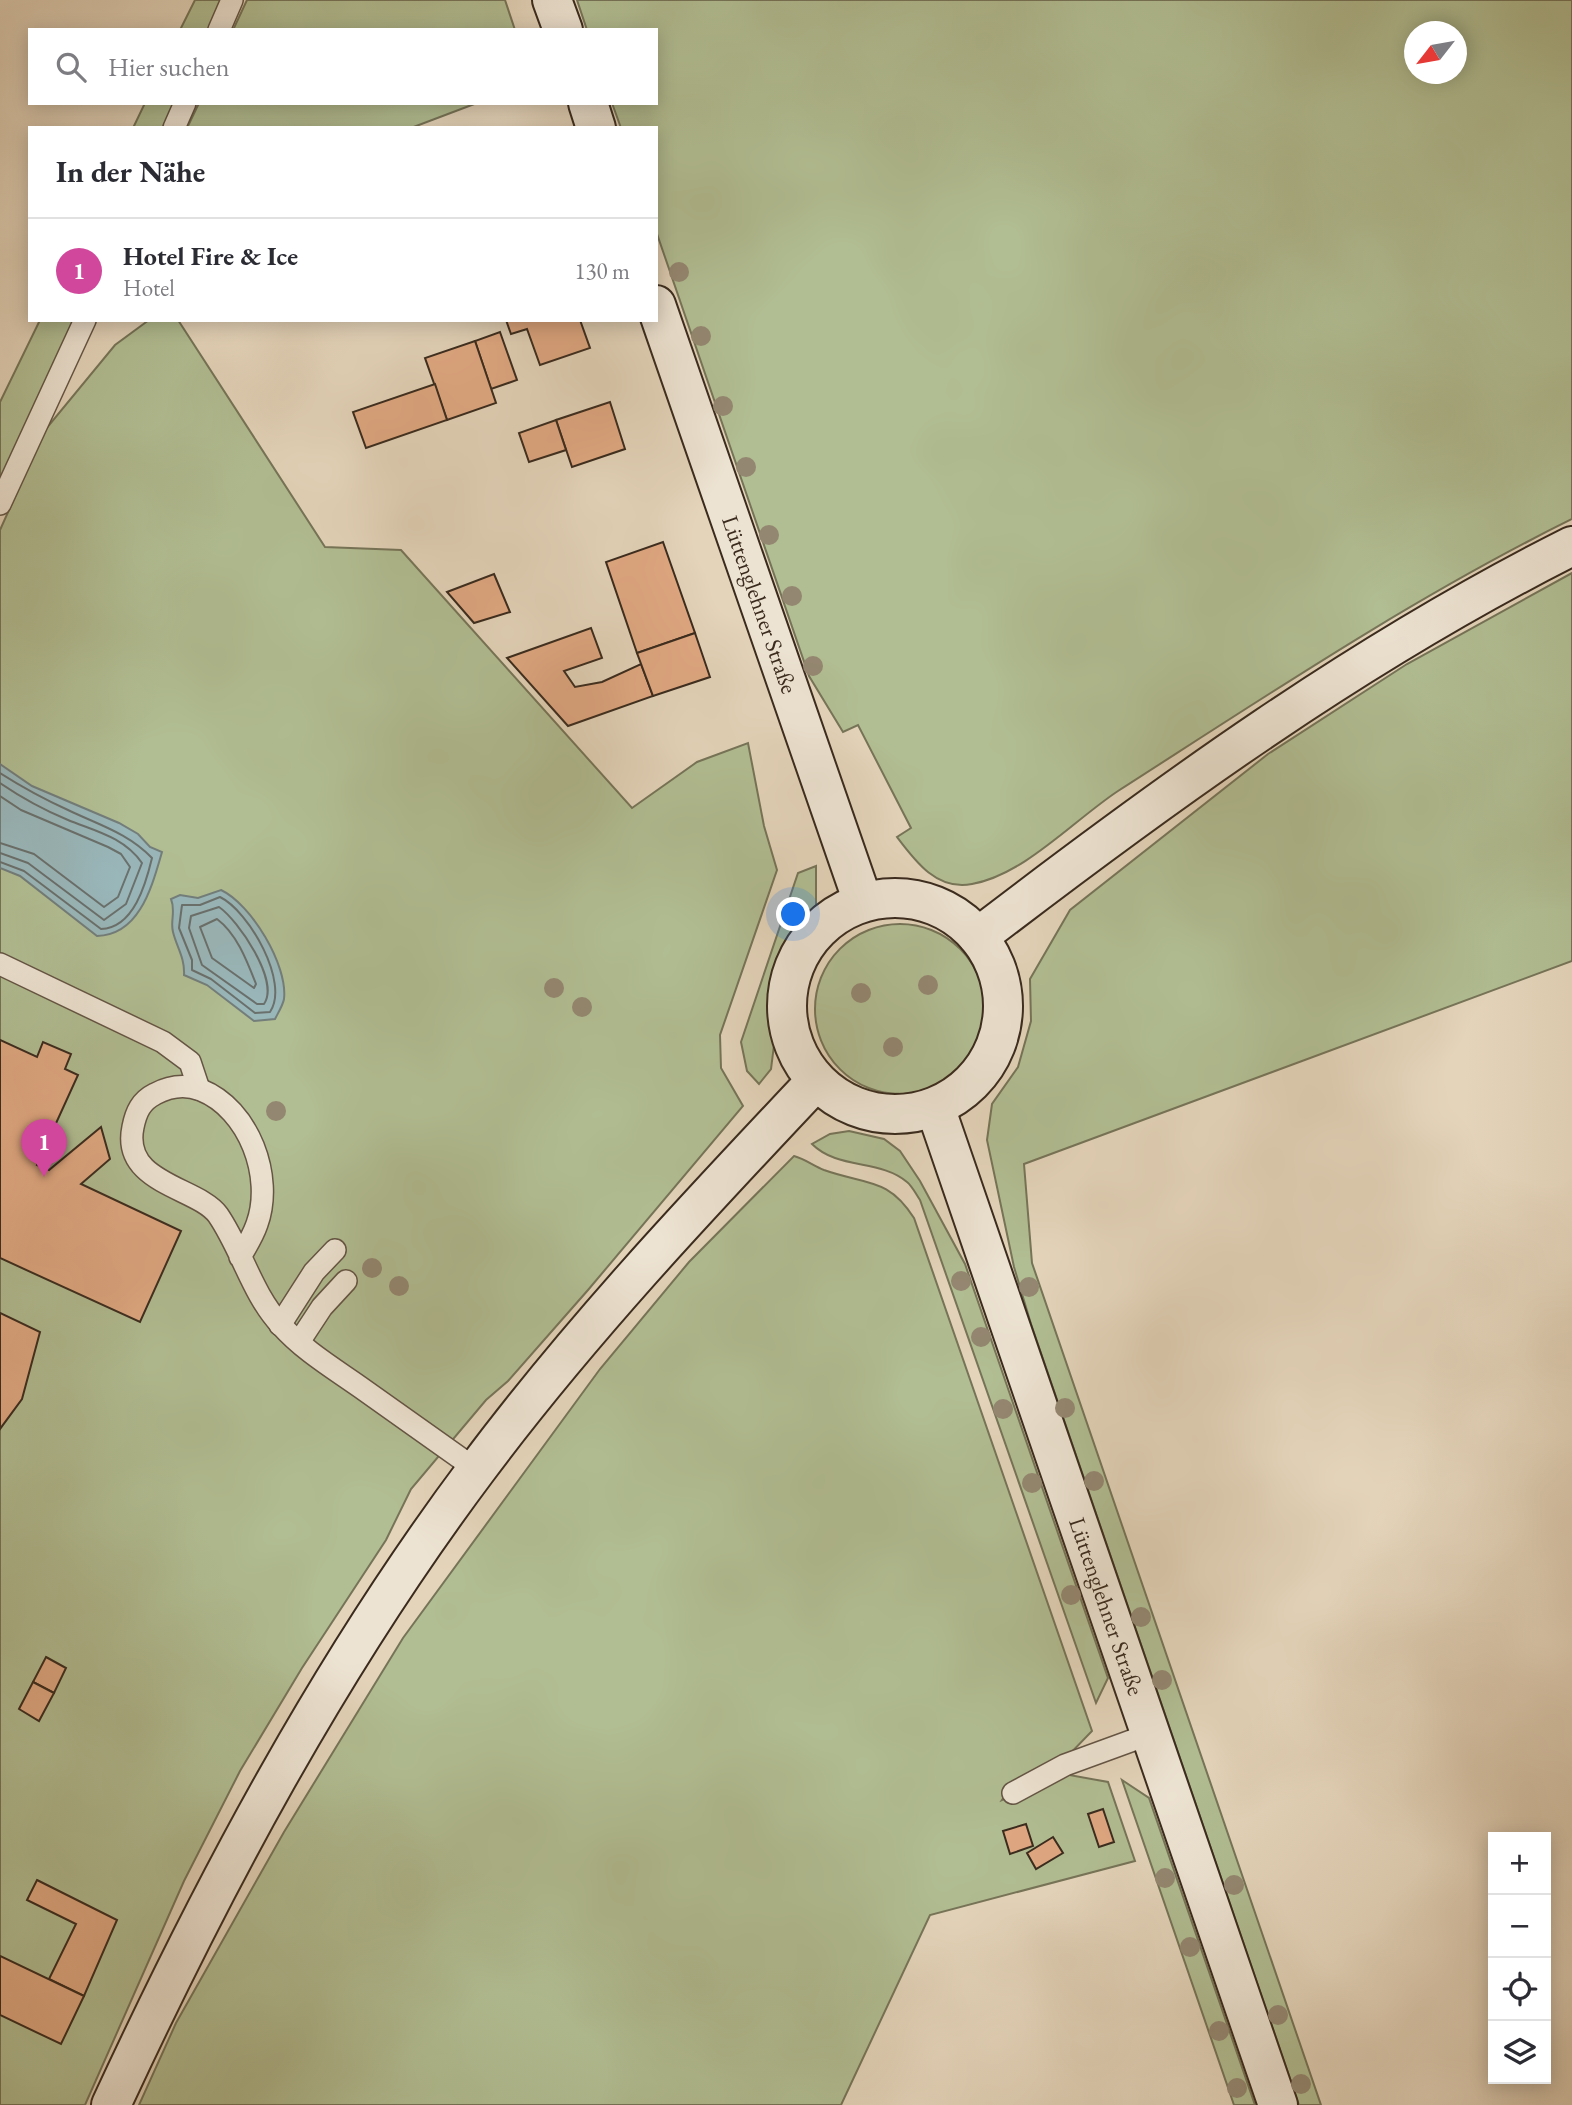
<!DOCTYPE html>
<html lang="de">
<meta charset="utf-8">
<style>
body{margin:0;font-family:"EB Garamond",serif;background:#f7f7f7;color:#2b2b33}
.controls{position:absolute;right:21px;bottom:21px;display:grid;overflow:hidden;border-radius:0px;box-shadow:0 4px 18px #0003}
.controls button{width:63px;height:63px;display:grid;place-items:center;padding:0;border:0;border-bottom:2px solid #e1e1e2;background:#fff;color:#2b2b33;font:35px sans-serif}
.compass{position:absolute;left:1404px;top:21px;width:63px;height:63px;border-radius:50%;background:#fff;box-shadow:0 4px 18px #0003;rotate:239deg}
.you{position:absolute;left:794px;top:915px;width:24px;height:24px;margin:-18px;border:5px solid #fff;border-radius:50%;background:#1a73e8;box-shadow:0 0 0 10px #1a73e833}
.badge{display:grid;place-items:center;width:46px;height:46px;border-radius:50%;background:#db2777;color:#fff;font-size:23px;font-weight:700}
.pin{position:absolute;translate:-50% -58px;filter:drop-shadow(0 2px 4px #0008)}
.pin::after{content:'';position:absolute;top:37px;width:24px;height:21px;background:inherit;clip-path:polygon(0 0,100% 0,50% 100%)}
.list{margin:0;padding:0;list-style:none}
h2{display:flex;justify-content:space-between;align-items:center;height:91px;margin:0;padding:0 28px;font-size:30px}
h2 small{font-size:23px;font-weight:400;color:#7c7c81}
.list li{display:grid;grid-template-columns:46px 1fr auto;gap:21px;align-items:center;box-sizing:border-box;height:105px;padding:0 28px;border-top:2px solid #e1e1e2}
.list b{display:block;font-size:26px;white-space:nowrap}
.list p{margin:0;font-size:23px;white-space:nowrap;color:#7c7c81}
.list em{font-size:23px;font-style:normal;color:#7c7c81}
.icon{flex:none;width:38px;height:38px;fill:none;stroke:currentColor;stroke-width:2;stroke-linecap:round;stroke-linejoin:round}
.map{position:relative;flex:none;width:1572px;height:2105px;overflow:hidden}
.search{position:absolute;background:#fff;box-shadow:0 4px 18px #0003;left:28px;top:28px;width:630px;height:77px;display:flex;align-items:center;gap:18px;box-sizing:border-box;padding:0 24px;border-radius:0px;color:#7c7c81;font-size:26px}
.panel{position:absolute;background:#fff;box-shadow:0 4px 18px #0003;left:28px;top:126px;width:630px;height:196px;border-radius:0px}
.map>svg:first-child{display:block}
</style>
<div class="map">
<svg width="1572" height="2105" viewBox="0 0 1572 2105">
<rect width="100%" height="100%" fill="#e4d4ba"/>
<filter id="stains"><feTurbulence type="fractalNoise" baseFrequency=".00286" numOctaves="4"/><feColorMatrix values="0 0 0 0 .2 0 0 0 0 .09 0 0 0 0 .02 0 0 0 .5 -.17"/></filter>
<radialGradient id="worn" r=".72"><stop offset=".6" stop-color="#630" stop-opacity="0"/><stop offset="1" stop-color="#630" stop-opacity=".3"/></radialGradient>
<!-- green -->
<g fill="#b1bd92" stroke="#767458" stroke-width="2" fill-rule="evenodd">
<polygon points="195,0 224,0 211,30 180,30"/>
<polygon points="247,0 505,0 515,30 233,30"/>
<path d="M577 0H1572V519C1414 597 1266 696 1118 791 1074 820 1024 875 972 884 937 891 915 861 897 837L911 828 858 725 843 732 809 676 656 231V128H621L612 103H656V30H587ZM1414 32H1456V74H1414Z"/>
<polygon points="145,103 177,103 165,128 133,128"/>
<polygon points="199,103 477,103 411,128 187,128"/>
<polygon points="40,320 76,320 0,485 0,402"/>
<polygon points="149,320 178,320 325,547 401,550 632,808 697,762 748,743 764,826 777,870 720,1035 721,1068 743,1106 588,1290 508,1381 486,1400 411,1489 386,1540 302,1668 240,1771 184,1881 85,2105 0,2105 0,530 45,430 115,345"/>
<polygon points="1572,573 1572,961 1024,1164 1032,1263 1321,2105 1299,2105 1031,1324 1014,1267 987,1140 992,1104 1018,1067 1031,1021 1030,979 1070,910 1268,754 1407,664"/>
<polygon points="816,866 816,905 778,965 771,1001 774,1045 771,1069 759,1084 747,1071 741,1042 798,873"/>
<circle cx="900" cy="1009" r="85"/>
<path d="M849 1131 884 1139 900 1151 920 1181 965 1264 1108 1678 1096 1703 920 1200C916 1194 912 1186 907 1182 880 1159 838 1170 812 1144L830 1134Z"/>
<path d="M794 1156C805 1159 814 1166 824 1170 866 1185 888 1177 914 1218L1092 1731 1063 1761 1010 1788 1002 1800 1064 1774 1108 1782 1135 1861 930 1915 841 2105H139L176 2023 284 1832 403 1638 600 1369 689 1262Z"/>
<polygon points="1122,1780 1149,1798 1255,2105 1234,2105"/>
</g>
<!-- water -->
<g fill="#99b6b9" stroke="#737e7b" stroke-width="2">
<path d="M0 764 32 786 119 823 138 834 150 847 162 852C152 886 140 935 97 936L20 876 0 868Z"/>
<path d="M221 890C251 904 288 965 284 999 283 1005 278 1013 275 1019L254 1021 207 985 184 975C185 958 177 948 173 932 170 921 176 911 171 899L180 895 198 898Z"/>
</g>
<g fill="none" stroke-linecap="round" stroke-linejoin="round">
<!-- shore -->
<g stroke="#6a706c" stroke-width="2">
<path d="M0 773C22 787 44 799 68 810 99 825 128 833 152 858 146 883 134 928 101 929L24 871 0 862"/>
<path d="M0 783C22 798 44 810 68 820 95 831 124 837 142 863L126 904 104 920 28 863 0 853"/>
<polyline points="0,796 21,810 108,847 121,854 130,867 118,897 104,907 34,854 0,843"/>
<path d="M220 897C249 911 290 983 270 1012L255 1013 211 979 192 970V960L179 928 182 905H200Z"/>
<path d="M219 907C238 920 280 981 264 1004H257L202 965 189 928 191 916Z"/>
<path d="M217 919C237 934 247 961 256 984L254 988 212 958 200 927Z"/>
</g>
</g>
<!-- building -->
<g fill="#e0a882" stroke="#3a2b1e" stroke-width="2">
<polygon points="506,320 580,320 590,348 540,365 527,329 511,334"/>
<polygon points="500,332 517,380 491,389 475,341"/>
<polygon points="475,341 496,403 447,420 425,358"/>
<polygon points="435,384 447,420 366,448 353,412"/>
<polygon points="610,402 625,449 572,467 556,420"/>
<polygon points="556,420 566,450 529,462 519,433"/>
<polygon points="663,542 695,633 637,653 606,562"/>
<polygon points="494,574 510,612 474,623 447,592"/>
<polygon points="591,628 602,658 564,671 575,687 602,682 641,664 653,696 568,726 507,658"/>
<polygon points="695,633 710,677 653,696 637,653"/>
<polygon points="0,1040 37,1057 43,1042 71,1054 65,1069 78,1075 37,1165 49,1170 101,1127 110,1159 81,1184 181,1231 140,1322 0,1258"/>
<polygon points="0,1313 40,1332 22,1399 0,1429"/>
<polygon points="46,1657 66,1668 54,1693 33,1682"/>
<polygon points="33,1682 54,1693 39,1721 19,1709"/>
<polygon points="1103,1809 1114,1842 1099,1847 1088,1814"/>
<polygon points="1026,1824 1033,1846 1010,1854 1003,1831"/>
<polygon points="1053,1837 1063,1853 1036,1869 1027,1853"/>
<polygon points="37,1880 117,1920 84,1996 49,1979 76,1924 27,1900"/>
<polygon points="0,1956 84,1996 61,2044 0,2015"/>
</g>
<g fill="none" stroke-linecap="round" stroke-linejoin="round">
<!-- lane casing -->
<g stroke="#645545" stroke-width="24">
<g id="lane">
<polyline points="219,30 232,0"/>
<polyline points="174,128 185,103"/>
<polyline points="0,504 85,320"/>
<polyline points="0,964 163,1042 190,1062 199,1089"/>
<path d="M240 1257C246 1247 253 1236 257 1224 274 1177 249 1109 201 1090 185 1084 170 1086 155 1094 141 1101 136 1112 133 1127 121 1184 198 1187 218 1215 242 1250 252 1294 281 1325 303 1350 333 1368 360 1387 399 1415 438 1442 477 1470"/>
<polyline points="280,1325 314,1272 335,1250"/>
<polyline points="299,1342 322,1307 346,1281"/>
<polyline points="1013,1793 1065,1765 1150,1734"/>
</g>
</g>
<!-- secondary casing -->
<g stroke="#3a2b1e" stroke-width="42">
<g id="secondary">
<polyline points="552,0 563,30"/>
<polyline points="588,103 596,128"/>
<path id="s1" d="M656 305 863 902"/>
<circle cx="895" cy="1006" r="108"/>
<path d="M978 937C1167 792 1359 653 1572 546"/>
<path id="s2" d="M935 1107 1278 2105"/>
<path d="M111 2105C214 1883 330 1665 477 1469 580 1331 698 1206 816 1081"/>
</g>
</g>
<!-- lane -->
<use href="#lane" stroke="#ede3d2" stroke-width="21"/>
<!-- secondary -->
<use href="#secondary" stroke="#ede3d2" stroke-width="38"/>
</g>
<!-- trees -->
<g fill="#948771">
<circle cx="679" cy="272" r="10"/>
<circle cx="701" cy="336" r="10"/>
<circle cx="723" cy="406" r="10"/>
<circle cx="746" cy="467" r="10"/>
<circle cx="769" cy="535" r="10"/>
<circle cx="792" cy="596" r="10"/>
<circle cx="813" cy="666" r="10"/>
<circle cx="928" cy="985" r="10"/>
<circle cx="554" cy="988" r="10"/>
<circle cx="861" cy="993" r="10"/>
<circle cx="582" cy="1007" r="10"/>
<circle cx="893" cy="1047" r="10"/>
<circle cx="276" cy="1111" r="10"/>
<circle cx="372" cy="1268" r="10"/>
<circle cx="961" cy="1281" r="10"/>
<circle cx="399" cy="1286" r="10"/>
<circle cx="1029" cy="1287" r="10"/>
<circle cx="981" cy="1337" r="10"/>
<circle cx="1065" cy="1408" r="10"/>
<circle cx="1003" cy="1409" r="10"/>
<circle cx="1094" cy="1481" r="10"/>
<circle cx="1032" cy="1483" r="10"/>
<circle cx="1071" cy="1595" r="10"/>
<circle cx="1141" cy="1617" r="10"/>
<circle cx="1162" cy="1680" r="10"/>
<circle cx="1165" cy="1878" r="10"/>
<circle cx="1234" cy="1885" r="10"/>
<circle cx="1190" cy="1947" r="10"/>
<circle cx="1278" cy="2015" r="10"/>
<circle cx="1219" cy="2031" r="10"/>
<circle cx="1301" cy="2084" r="10"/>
<circle cx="1237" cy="2088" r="10"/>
</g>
<g text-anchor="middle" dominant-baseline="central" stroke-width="6" stroke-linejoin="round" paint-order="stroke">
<!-- street labels -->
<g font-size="23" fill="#3a2b1e" stroke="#ede3d2">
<text stroke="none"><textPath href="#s1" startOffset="317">Lüttenglehner Straße</textPath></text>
<text stroke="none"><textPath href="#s2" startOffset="528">Lüttenglehner Straße</textPath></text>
</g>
</g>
<rect width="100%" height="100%" filter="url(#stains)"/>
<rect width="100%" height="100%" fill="url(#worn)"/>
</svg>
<div class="controls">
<button>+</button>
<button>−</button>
<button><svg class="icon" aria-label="locate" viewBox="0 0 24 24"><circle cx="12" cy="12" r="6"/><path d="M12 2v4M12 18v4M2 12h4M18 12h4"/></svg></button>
<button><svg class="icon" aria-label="layers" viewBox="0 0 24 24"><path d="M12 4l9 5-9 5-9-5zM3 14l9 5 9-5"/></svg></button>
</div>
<svg class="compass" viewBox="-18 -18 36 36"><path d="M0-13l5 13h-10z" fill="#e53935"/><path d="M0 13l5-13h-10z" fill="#7c7c81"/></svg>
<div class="you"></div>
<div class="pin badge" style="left:44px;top:1177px;background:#d1479c">1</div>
<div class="search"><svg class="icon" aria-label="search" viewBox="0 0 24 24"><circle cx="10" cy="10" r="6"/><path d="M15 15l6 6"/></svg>Hier suchen</div>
<section class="panel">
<h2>In der Nähe<small></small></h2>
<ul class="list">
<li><span class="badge" style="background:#d1479c">1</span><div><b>Hotel Fire &amp; Ice</b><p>Hotel</p></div><em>130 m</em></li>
</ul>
</section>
</div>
